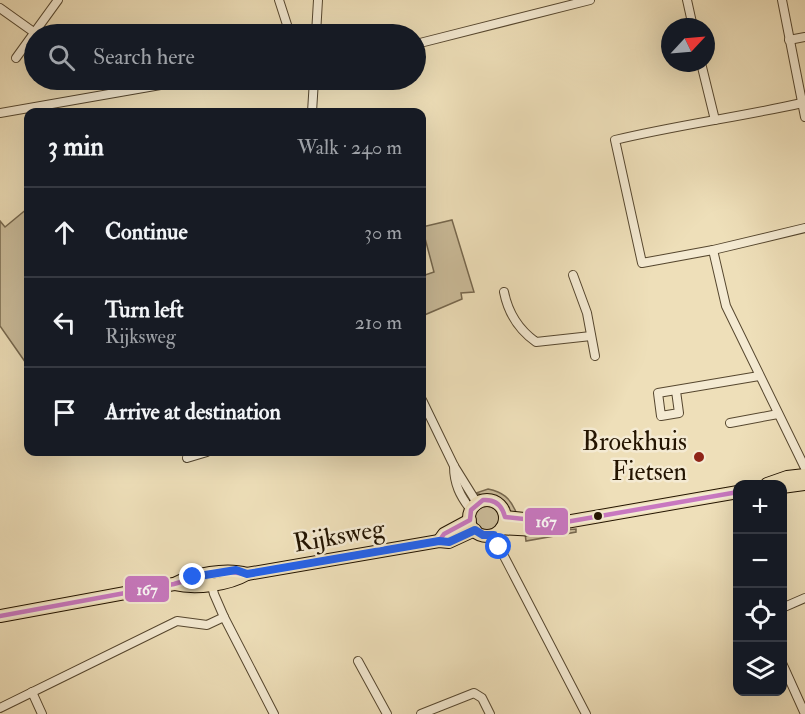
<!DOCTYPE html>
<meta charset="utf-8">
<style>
body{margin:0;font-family:"IM FELL Double Pica",serif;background:#242831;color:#f1f3f6}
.controls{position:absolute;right:18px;bottom:18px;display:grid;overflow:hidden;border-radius:12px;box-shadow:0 6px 24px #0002}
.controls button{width:54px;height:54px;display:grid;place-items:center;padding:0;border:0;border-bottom:2px solid #363941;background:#171b24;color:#f1f3f6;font:30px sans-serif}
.compass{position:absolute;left:661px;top:18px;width:54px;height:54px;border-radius:50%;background:#171b24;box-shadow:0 6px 24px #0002;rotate:64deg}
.stop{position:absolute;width:18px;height:18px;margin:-14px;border:4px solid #2563eb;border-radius:50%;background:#fff}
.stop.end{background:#2563eb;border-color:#fff;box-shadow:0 2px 6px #0008}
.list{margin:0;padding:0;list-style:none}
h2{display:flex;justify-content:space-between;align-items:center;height:78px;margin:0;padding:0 24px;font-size:26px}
h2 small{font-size:20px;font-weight:400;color:#9ea1a6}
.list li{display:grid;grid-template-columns:39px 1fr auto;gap:18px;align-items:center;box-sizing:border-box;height:90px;padding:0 24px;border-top:2px solid #363941}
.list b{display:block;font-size:22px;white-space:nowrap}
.list p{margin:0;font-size:20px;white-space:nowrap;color:#9ea1a6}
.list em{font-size:20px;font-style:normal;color:#9ea1a6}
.icon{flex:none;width:33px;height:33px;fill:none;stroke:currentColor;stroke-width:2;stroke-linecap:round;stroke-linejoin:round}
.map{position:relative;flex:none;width:805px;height:714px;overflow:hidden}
.search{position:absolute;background:#171b24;box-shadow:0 6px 24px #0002;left:24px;top:24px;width:402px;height:66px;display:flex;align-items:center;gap:15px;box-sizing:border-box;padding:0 21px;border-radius:33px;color:#9ea1a6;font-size:22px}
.panel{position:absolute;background:#171b24;box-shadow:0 6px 24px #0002;left:24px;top:108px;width:402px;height:348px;border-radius:12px}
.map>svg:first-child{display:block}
</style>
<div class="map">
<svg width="805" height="714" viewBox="0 0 805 714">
<rect width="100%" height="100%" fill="#eedfb9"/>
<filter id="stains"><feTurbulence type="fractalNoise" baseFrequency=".00333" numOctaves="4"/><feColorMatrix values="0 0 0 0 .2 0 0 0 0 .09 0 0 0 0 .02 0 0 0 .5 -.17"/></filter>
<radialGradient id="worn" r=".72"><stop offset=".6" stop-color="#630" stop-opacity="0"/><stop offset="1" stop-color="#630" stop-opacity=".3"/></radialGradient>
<!-- green -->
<g fill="#cbbc9a" stroke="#77684e" stroke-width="1.5">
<polygon points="28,208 28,366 0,326 0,221 5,227"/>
<polygon points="452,220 474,292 461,293 462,299 422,316 422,276 434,272 422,227"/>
<path d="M488 489C503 492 510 498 516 512L511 513C494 492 497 502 476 493Z"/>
<circle cx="487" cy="518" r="12"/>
<polygon points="576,529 576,532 526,541 525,533"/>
</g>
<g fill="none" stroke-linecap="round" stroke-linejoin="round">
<!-- street casing -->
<g stroke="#56472f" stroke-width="10">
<g id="street">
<polyline points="279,0 290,34"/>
<polyline points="687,0 693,27"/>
<polyline points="782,0 805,117"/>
<polyline points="0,8 35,33"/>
<polyline points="316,34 318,0"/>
<polyline points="789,40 805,37"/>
<polyline points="416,44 590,0"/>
<polyline points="16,58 58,0"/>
<polyline points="701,63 715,120"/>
<path d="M802 103C740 117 677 125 615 140L642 263 713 250 805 228"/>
<polyline points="312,112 314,80"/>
<polyline points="0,113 189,80"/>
<polyline points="713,250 726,306 805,468"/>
<polyline points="573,275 587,313 595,356"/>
<path d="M504 292C508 312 519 330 536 342L591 336"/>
<polyline points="676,391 679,413 661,416 658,393 759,376"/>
<polyline points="422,400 454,466 477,503"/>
<polyline points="730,423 778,414"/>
<polyline points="187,458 207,452"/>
<path d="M454 466C454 484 460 496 471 510"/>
<polyline points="493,535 586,714"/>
<polyline points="211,582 214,594 224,617 274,714"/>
<polyline points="782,608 805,598"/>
<polyline points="358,661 387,714"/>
<polyline points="782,663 805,714"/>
<polyline points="32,692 42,714"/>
<polyline points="0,708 177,621 207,625 224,617"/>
<polyline points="421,714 474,693 482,698 490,714"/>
</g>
</g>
<!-- primary casing -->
<g stroke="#231401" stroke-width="14">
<g id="primary">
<polyline points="767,484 787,477 805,475"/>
<polyline points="782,487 805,484"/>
<circle cx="487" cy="518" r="18"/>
<polyline points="505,517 553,522"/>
<path d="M502 528C523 530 541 531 560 523L738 492"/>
<polyline points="439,541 444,534 470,520"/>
<path d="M174 584C196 589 228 585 247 574L439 541 449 542 475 530"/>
<path d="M0 616 174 584C194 574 226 568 247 574"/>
</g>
</g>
<!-- street -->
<use href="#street" stroke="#f4ead2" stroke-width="8"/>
<!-- primary -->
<use href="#primary" stroke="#eedfb9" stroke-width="12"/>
<!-- bus-1 casing -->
<g stroke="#f4ead2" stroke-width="9">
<path id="bus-1" d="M0 616 174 584 210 573 230 572 247 574 439 541 444 534 470 520 471 510 483 500C495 499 502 505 505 517L560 523 738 492"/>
</g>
<!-- bus-1 -->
<use href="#bus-1" stroke="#c878c0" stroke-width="4.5"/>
</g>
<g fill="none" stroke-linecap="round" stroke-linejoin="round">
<!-- route -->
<polyline stroke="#2563eb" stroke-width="8" points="193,577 236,570 247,574 439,541 449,542 475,530 483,535 494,535 499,547"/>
</g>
<!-- markers -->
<circle fill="#8f2418" stroke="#f4ead2" stroke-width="2" cx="699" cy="457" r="6"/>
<circle fill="#231401" stroke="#f4ead2" stroke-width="2" cx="598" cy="516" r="5"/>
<g text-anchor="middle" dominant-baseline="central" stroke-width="5" stroke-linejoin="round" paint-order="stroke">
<!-- poi labels -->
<g font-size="26" fill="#231401" stroke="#f4ead2" text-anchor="end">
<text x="687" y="442">Broekhuis<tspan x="687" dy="30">Fietsen</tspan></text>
</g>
<!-- street labels -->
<g font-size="26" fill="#231401" stroke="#f4ead2">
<text transform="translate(339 536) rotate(-10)">Rijksweg</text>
</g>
</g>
<g stroke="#f4ead2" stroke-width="2">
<rect x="524" y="507" width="45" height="29" rx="6" fill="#c878c0"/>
<rect x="124" y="575" width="46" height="28" rx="6" fill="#c878c0"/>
</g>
<g font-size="16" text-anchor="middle" font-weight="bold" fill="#fff">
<text x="546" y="527">167</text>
<text x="147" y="595">167</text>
</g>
<rect width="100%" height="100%" filter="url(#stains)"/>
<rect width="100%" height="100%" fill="url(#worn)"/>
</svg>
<div class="controls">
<button>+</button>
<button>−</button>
<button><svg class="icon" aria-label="locate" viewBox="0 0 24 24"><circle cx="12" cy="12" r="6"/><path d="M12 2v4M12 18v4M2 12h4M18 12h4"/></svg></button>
<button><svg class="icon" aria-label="layers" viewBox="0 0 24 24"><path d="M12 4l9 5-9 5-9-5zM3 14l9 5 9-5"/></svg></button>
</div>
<svg class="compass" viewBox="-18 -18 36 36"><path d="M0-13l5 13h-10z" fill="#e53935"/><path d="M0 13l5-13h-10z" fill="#9ea1a6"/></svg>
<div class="stop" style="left:499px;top:547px"></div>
<div class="stop end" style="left:193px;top:577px"></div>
<div class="search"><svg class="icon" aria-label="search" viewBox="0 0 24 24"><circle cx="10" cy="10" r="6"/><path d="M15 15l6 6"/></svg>Search here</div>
<section class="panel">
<h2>3 min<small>Walk · 240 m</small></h2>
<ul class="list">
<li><svg class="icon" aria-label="ahead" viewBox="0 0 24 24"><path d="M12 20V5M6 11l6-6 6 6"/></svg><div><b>Continue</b></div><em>30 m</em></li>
<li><svg class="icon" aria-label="left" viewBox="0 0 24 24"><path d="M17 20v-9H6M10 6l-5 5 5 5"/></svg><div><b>Turn left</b><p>Rijksweg</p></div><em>210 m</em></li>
<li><svg class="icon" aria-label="arrive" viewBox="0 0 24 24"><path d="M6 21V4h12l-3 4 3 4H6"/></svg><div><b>Arrive at destination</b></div></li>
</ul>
</section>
</div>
